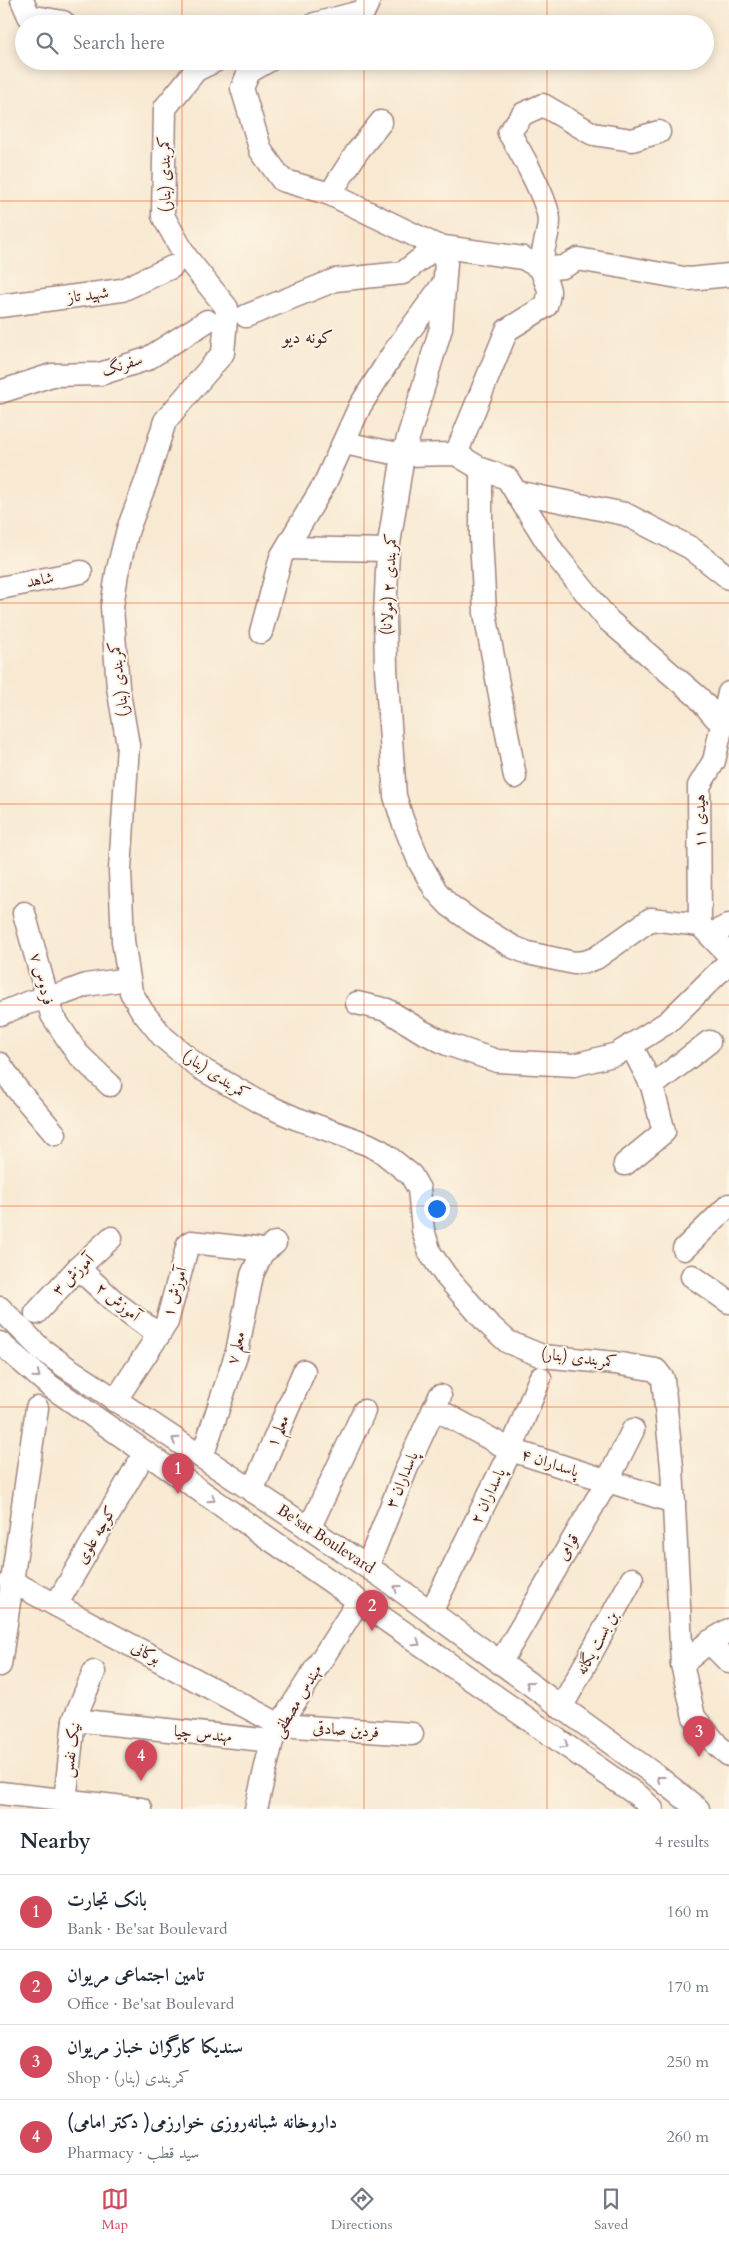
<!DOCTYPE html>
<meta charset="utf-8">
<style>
body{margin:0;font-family:Cardo,Amiri,serif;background:#f6f6f7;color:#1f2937}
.you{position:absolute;left:436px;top:1208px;width:18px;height:18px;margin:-12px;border:4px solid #fff;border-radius:50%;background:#1a73e8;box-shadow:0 0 0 8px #1a73e833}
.badge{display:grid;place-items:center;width:32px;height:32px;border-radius:50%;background:#d1495b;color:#fff;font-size:16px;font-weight:700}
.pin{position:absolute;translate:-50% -41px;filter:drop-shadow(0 1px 2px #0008)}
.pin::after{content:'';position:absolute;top:26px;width:18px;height:15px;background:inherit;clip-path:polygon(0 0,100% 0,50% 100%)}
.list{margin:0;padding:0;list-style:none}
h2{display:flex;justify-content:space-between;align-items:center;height:65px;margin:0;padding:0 20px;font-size:21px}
h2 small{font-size:16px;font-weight:400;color:#747a83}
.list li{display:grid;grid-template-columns:32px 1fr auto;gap:15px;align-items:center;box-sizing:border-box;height:75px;padding:0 20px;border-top:1px solid #e0e1e3}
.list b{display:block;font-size:19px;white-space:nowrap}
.list p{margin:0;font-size:16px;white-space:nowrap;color:#747a83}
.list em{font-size:16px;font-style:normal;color:#747a83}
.icon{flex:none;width:28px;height:28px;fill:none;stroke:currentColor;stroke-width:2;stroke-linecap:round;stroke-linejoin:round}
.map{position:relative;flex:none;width:729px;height:1809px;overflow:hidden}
.search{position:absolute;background:#fff;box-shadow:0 2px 12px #0003;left:15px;right:15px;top:15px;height:55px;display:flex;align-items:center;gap:12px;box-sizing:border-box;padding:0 18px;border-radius:28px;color:#747a83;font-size:19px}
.sheet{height:365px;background:#fff}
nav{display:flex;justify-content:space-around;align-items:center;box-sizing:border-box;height:70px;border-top:1px solid #e0e1e3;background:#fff;font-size:14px;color:#747a83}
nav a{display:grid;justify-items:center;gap:2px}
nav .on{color:#d1495b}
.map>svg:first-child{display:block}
</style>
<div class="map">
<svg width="729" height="1809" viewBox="0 0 729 1809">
<rect width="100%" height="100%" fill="#fcf5e5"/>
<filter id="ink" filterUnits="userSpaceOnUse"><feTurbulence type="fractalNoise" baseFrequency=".02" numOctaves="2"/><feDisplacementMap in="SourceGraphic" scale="10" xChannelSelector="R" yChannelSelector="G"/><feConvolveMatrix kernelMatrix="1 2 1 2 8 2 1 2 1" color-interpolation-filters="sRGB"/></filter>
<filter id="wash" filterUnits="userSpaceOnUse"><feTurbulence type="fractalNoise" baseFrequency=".0096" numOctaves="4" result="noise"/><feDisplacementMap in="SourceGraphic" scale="20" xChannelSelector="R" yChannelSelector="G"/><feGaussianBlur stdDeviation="1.12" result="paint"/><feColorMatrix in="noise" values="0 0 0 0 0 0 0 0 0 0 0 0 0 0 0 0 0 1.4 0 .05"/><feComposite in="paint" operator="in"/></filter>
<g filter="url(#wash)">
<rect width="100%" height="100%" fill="#f8e9d2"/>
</g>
<g filter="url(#ink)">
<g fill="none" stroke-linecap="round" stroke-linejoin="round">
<!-- minor casing -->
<g stroke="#a1847e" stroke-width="25">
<g id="minor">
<polyline points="22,0 29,16 63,22"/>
<polyline points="315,24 364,11 369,0"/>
<polyline points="215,61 196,70 165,108 163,216 186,257 227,308 223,353 165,421 147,479 128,529 117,573 112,607 118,687 128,745 120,870 123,941 131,992 142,1011 163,1037 200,1068 261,1103 295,1118 367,1144 381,1151 411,1175 419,1189 423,1230 430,1253 446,1276 487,1323 508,1342 542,1356 615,1363 656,1370 663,1379 672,1467 682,1664 694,1717 718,1746 729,1755"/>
<polyline points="268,61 249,72 242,88 261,151 282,180 330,194 437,246 446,263 441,328 403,455 388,550 385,616 386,669 395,796 402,819 419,861 436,891 449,905 474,923 513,947 528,953 574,963 585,962 596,958 651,919 700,925 729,955"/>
<polyline points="330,194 357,152 381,122"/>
<polyline points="0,306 122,290 172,267"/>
<polyline points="246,316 335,280 403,273 437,246 523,258 542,269 563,267 578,259 689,279 729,275"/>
<polyline points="0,392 52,375 100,374 147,359 207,321"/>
<polyline points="344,443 403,455 456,454 481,469 507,478 554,553 608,620 698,697 716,718 729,724"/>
<path d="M456 454 507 330 546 306C553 284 546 289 542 270 539 257 549 235 549 220 548 201 520 150 509 133L523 114 543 105 593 134 632 140 659 132"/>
<polyline points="481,469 481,538 485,613 515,777"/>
<polyline points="516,492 625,514 691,548 729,578"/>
<polyline points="287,548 388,550"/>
<polyline points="0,588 81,572"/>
<polyline points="261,632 281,557 325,483 360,406 394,352 444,283"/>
<polyline points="24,913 52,1015 77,1053 110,1085"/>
<polyline points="700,925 699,786 714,761 729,693"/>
<polyline points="710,935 729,925"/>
<polyline points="357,1003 387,1010 421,1031 447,1044 497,1061 574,1065 617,1054 668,1022 729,962"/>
<polyline points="0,1014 27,1003 65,993 86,985 128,979"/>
<polyline points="0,1064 16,1088 55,1134"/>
<polyline points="652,1086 709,1042"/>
<polyline points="625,1164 664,1132 652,1086 631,1045"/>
<polyline points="684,1249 729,1205"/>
<polyline points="78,1268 116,1303 159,1335"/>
<polyline points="692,1276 729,1302"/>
<polyline points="0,1308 41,1349 66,1367 381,1576 658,1777 698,1809"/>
<polyline points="36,1313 78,1268 111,1238"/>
<polyline points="0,1343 50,1386 640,1797 652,1809"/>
<polyline points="115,1401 167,1322 188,1244 191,1242 257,1249 262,1253"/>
<polyline points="434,1408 511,1450 674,1502"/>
<polyline points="202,1457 237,1352 252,1275 262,1253 275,1243"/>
<polyline points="252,1491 304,1371"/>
<polyline points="309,1529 364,1411"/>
<polyline points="367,1567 407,1467 440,1396"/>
<polyline points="11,1581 280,1725 412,1734"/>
<polyline points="56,1605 137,1466"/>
<polyline points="431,1612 511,1450 540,1378"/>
<polyline points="709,1642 729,1662"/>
<polyline points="500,1663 607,1482 633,1430"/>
<polyline points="682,1664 709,1642 729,1630"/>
<polyline points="0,1665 37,1408"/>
<polyline points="561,1708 632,1579"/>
<polyline points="74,1720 272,1741"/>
<polyline points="0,1793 141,1809"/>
<polyline points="65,1801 74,1720 94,1672"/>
<polyline points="256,1809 272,1741 280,1725 358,1602"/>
</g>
</g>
<!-- minor -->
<use href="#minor" stroke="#fff" stroke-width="22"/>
</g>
<!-- one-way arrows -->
<defs><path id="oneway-chevron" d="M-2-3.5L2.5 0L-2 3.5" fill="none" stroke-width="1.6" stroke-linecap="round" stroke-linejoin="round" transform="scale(1.25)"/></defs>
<g stroke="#ae9aa0">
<use href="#oneway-chevron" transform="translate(37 1375) rotate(39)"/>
<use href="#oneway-chevron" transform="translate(175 1440) rotate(-147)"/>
<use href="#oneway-chevron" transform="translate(212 1499) rotate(35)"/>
<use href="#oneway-chevron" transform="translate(397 1588) rotate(-144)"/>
<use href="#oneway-chevron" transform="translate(417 1643) rotate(35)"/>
<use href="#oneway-chevron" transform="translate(529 1684) rotate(-144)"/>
<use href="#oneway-chevron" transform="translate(565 1745) rotate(35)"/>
<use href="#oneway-chevron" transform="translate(660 1779) rotate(-143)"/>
</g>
</g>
<!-- grid -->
<path fill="none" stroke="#e0560e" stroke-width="1" stroke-opacity="0.55" d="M182 0V24M364 0V24M547 0V24M182 61V1809M364 61V1809M547 61V1809M0 201H729M0 402H729M0 603H729M0 804H729M0 1005H729M0 1206H729M0 1407H729M0 1608H729"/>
<g text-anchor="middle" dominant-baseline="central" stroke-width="4" stroke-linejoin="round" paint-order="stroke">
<!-- street labels -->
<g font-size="16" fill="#4a1f2b" stroke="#fcf5e5">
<text transform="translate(165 174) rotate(-91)">کمربندی (بنار)</text>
<text transform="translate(88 295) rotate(-7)">شهید تاز</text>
<text transform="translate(122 365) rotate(-17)">سفرنگ</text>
<text transform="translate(40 580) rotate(-11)">شاهد</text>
<text transform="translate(389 584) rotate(-87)">کمربندی ۲ (مولانا)</text>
<text transform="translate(119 679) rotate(-97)">کمربندی (بنار)</text>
<text transform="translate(700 821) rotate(-90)">هیدی ۱۱</text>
<text transform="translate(42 979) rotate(75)">فردوس ۷</text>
<text transform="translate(216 1075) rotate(33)">کمربندی (بنار)</text>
<text transform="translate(73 1275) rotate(-45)">آموزش ۳</text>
<text transform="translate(175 1292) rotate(-74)">آموزش ۱</text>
<text transform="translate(118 1302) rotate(39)">آموزش ۲</text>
<text transform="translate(236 1348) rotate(-76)">معلم ۷</text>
<text transform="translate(579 1358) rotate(7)">کمربندی (بنار)</text>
<text transform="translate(278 1431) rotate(-66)">معلم ۱</text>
<text transform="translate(550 1463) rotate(18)">پاسداران ۴</text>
<text transform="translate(402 1480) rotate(-67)">پاسداران ۳</text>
<text transform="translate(488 1496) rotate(-64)">پاسداران ۲</text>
<text transform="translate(96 1535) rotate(-60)">کوچه علوی</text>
<text transform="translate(326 1539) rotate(33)">Be'sat Boulevard</text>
<text transform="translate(568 1547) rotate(-60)">قوامی</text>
<text transform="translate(597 1643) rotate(-61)">بن بست یگانه</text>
<text transform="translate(146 1653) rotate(28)">بوکانی</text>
<text transform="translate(297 1701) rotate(-59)">مهندس مصطفی</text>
<text transform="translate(346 1730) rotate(4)">فردین صادقی</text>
<text transform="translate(203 1734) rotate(6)">مهندس چیا</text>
<text transform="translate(71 1750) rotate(-82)">نیک نفس</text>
</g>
<!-- neighbourhood labels -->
<g font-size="18" fill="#4a1f2b" stroke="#fcf5e5">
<text x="308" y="337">کونه دیو</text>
</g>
</g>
</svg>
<div class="you"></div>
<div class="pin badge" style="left:178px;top:1494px">1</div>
<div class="pin badge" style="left:372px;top:1631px">2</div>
<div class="pin badge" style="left:699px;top:1757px">3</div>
<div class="pin badge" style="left:141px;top:1781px">4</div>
<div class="search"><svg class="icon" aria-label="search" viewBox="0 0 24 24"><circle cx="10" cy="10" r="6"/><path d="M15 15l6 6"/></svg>Search here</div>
</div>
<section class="sheet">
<h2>Nearby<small>4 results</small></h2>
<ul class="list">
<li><span class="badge">1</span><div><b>بانک تجارت</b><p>Bank · Be'sat Boulevard</p></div><em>160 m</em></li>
<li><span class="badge">2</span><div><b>تامین اجتماعی مریوان</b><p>Office · Be'sat Boulevard</p></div><em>170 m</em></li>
<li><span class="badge">3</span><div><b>سندیکا کارگران خباز مریوان</b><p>Shop · کمربندی (بنار)</p></div><em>250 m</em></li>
<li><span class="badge">4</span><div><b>داروخانه شبانه‌روزی خوارزمی( دکتر امامی)</b><p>Pharmacy · سید قطب</p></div><em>260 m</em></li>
</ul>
</section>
<nav>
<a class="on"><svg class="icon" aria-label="map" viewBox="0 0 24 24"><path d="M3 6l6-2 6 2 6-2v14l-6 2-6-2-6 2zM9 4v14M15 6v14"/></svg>Map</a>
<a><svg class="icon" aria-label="directions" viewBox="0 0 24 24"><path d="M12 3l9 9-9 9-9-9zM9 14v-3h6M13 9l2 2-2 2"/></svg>Directions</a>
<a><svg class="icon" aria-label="saved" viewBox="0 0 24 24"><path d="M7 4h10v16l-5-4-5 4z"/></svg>Saved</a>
</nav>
